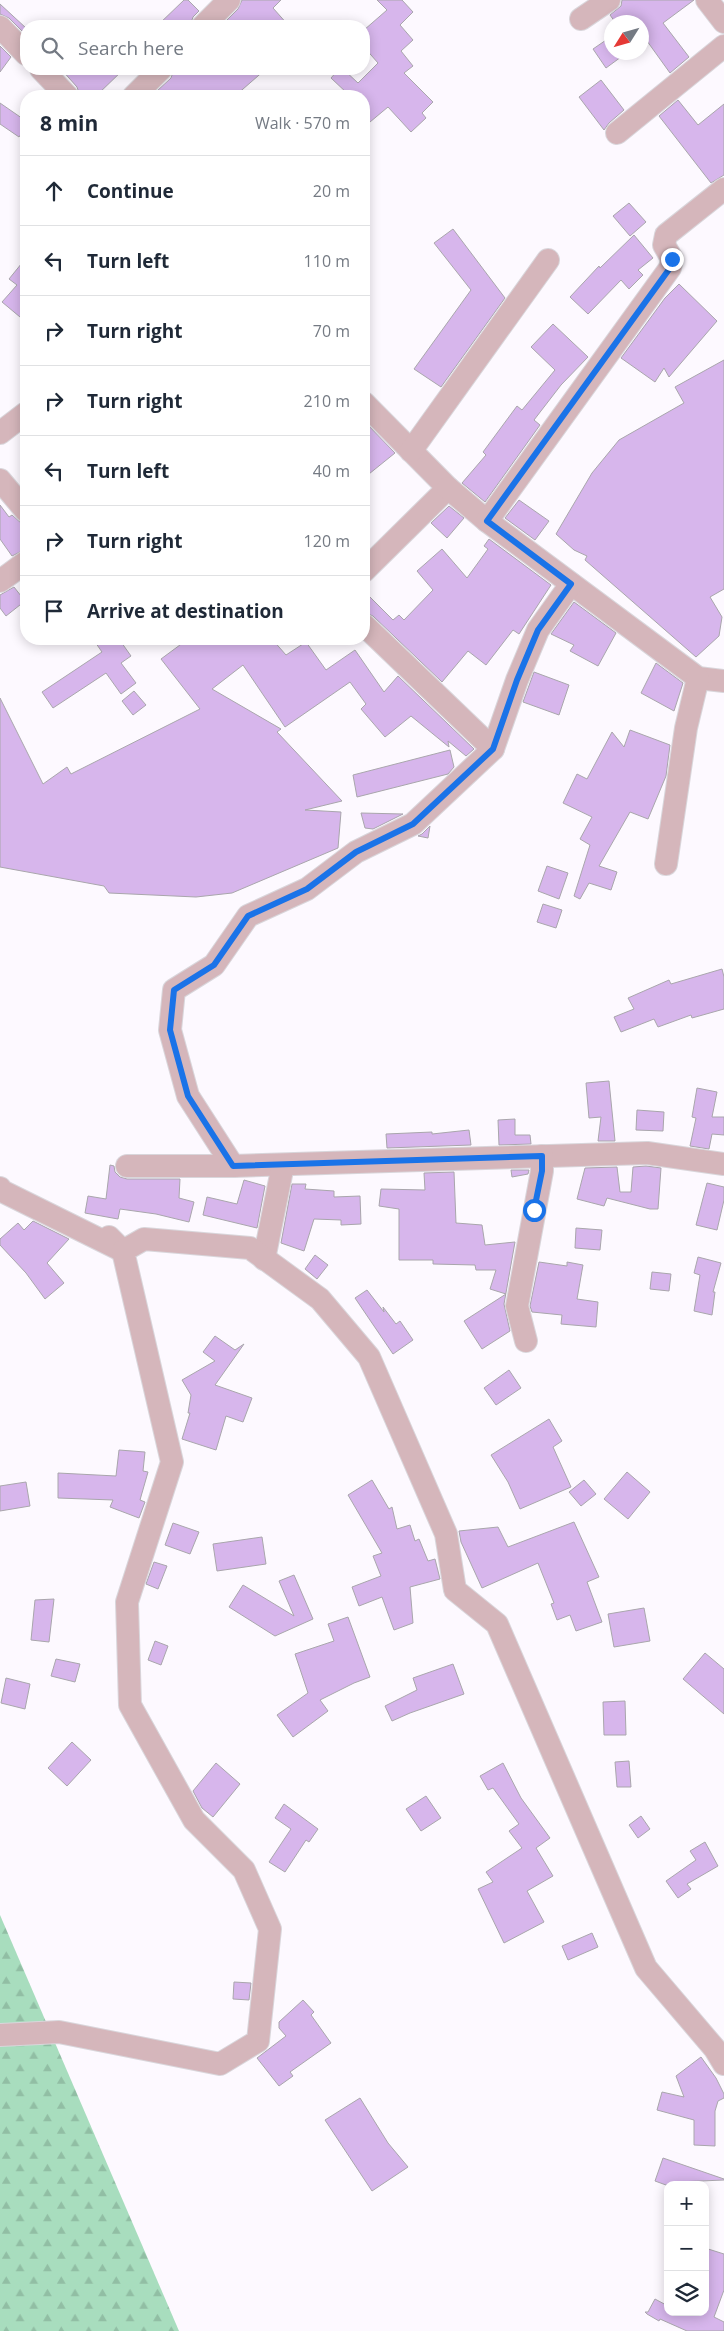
<!DOCTYPE html>
<meta charset="utf-8">
<style>
body{margin:0;font-family:"Open Sans",sans-serif;background:#f2f2f3;color:#1f2937}
.controls{position:absolute;right:15px;bottom:15px;display:grid;overflow:hidden;border-radius:10px;box-shadow:0 2px 12px #0003}
.controls button{width:45px;height:45px;display:grid;place-items:center;padding:0;border:0;border-bottom:1px solid #e0e1e3;background:#fff;color:#1f2937;font:25px sans-serif}
.compass{position:absolute;left:604px;top:15px;width:45px;height:45px;border-radius:50%;background:#fff;box-shadow:0 2px 12px #0003;rotate:233deg}
.stop{position:absolute;width:15px;height:15px;margin:-11px;border:4px solid #1a73e8;border-radius:50%;background:#fff}
.stop.end{background:#1a73e8;border-color:#fff;box-shadow:0 1px 5px #0008}
.list{margin:0;padding:0;list-style:none}
h2{display:flex;justify-content:space-between;align-items:center;height:65px;margin:0;padding:0 20px;font-size:21px}
h2 small{font-size:16px;font-weight:400;color:#747a83}
.list li{display:grid;grid-template-columns:32px 1fr auto;gap:15px;align-items:center;box-sizing:border-box;height:70px;padding:0 20px;border-top:1px solid #e0e1e3}
.list b{display:block;font-size:19px;white-space:nowrap}
.list em{font-size:16px;font-style:normal;color:#747a83}
.icon{flex:none;width:28px;height:28px;fill:none;stroke:currentColor;stroke-width:2;stroke-linecap:round;stroke-linejoin:round}
.map{position:relative;flex:none;width:724px;height:2331px;overflow:hidden}
.search{position:absolute;background:#fff;box-shadow:0 2px 12px #0003;left:20px;top:20px;width:350px;height:55px;display:flex;align-items:center;gap:12px;box-sizing:border-box;padding:0 18px;border-radius:20px;color:#747a83;font-size:19px}
.panel{position:absolute;background:#fff;box-shadow:0 2px 12px #0003;left:20px;top:90px;width:350px;height:555px;border-radius:20px}
.map>svg:first-child{display:block}
</style>
<div class="map">
<svg width="724" height="2331" viewBox="0 0 724 2331">
<defs>
<pattern id="forest-firs" width="22" height="20" patternUnits="userSpaceOnUse" patternTransform="scale(1.25)"><rect width="22" height="20" fill="#a8ddbe"/><path d="M5 1l3.5 6h-7zM16 11l3.5 6h-7z" fill="#91bea4"/></pattern>
</defs>
<rect width="100%" height="100%" fill="#fdf9ff"/>
<!-- forest -->
<polygon fill="url(#forest-firs)" points="0,1915 179,2331 0,2331"/>
<!-- building -->
<g fill="#d7b6ec" stroke="#a9a6ac">
<polygon points="184,0 188,0 199,11 193,17 190,26 157,26"/>
<polygon points="242,0 281,0 273,8 289,26 221,26 238,9"/>
<polygon points="377,0 402,0 413,12 400,25 413,40 401,51 413,66 404,73 433,102 422,113 426,118 411,132 388,107 364,127 364,96 346,96 348,94 331,78 339,69 343,69 358,83 378,63 364,47 364,30 387,10"/>
<polygon points="622,0 694,0 663,23 689,57 670,73 642,34 642,22 615,22 610,15 621,6"/>
<polygon points="0,4 26,28 26,35 9,18 0,14"/>
<polygon points="609,38 612,43 612,52 618,52 621,57 606,68 593,49"/>
<polygon points="0,46 11,57 0,72"/>
<polygon points="61,69 124,69 96,96 80,96 77,87"/>
<polygon points="174,69 266,69 235,96 161,96 157,91 171,78"/>
<polygon points="601,80 624,110 609,123 604,130 579,97"/>
<polygon points="678,100 698,125 724,104 724,175 711,183 659,116"/>
<polygon points="0,103 26,121 26,127 19,137 0,124"/>
<polygon points="629,203 646,222 630,236 613,216"/>
<polygon points="453,229 505,298 441,387 414,369 471,290 434,243"/>
<polygon points="634,235 653,258 638,270 643,275 629,289 621,280 588,314 570,297 599,266 600,268"/>
<polygon points="26,258 26,322 2,302 17,285 9,279"/>
<polygon points="679,284 717,321 669,377 664,368 655,382 621,358 665,298"/>
<polygon points="553,324 588,357 561,385 534,420 540,425 485,502 462,483 486,455 483,452 517,406 522,410 555,370 531,347"/>
<polygon points="724,360 724,589 710,597 722,617 719,636 696,657 585,560 587,556 574,550 556,534 592,473 619,440 684,403 675,387"/>
<polygon points="364,421 395,453 364,478"/>
<polygon points="519,500 549,521 535,540 505,518"/>
<polygon points="0,505 9,517 12,515 21,523 26,524 26,549 12,556 0,539"/>
<polygon points="449,506 464,518 447,538 431,523"/>
<polygon points="489,539 551,585 519,634 513,630 486,665 468,651 442,682 373,616 364,612 364,591 393,620 399,615 404,620 433,590 417,571 442,549 467,578 488,549 484,546"/>
<polygon points="14,587 25,601 6,616 0,608 0,595"/>
<polygon points="574,602 616,633 598,666 570,651 574,645 551,634"/>
<polygon points="93,639 119,639 131,656 121,663 136,683 121,694 106,673 53,708 42,692 102,652"/>
<polygon points="188,639 272,639 286,655 306,642 326,670 355,650 384,692 398,676 474,749 466,756 448,741 449,747 411,716 385,737 361,709 366,704 350,682 285,727 243,665 212,689 281,729 277,732 342,801 305,810 341,812 338,848 232,893 196,897 109,893 104,886 0,867 0,698 43,784 67,767 71,774 200,709 161,659"/>
<polygon points="656,663 683,683 674,711 641,693"/>
<polygon points="534,672 569,685 559,715 523,702"/>
<polygon points="134,691 146,705 133,715 122,701"/>
<polygon points="630,730 670,745 666,776 648,819 630,812 599,866 617,872 611,890 589,883 580,899 574,896 590,845 580,839 592,817 563,803 577,774 587,779 612,732 624,747"/>
<polygon points="450,750 454,767 448,774 357,797 353,775"/>
<polygon points="361,813 403,814 373,829 365,828"/>
<polygon points="430,826 428,838 418,836 422,834"/>
<polygon points="547,866 568,873 559,899 538,891"/>
<polygon points="543,904 562,910 556,928 537,922"/>
<polygon points="722,969 724,977 724,1009 692,1018 691,1015 658,1027 654,1019 621,1032 614,1017 634,1009 628,998 669,980 671,984"/>
<polygon points="609,1081 615,1141 598,1141 601,1117 589,1118 586,1083"/>
<polygon points="697,1088 717,1092 712,1117 724,1117 724,1135 712,1134 709,1149 690,1146 696,1118 692,1117"/>
<polygon points="637,1110 664,1112 663,1131 636,1130"/>
<polygon points="515,1119 515,1135 530,1135 531,1144 499,1145 498,1120"/>
<polygon points="469,1130 471,1145 387,1148 386,1134 432,1132 432,1134"/>
<polygon points="110,1165 114,1166 115,1172 120,1177 127,1179 180,1179 179,1198 194,1202 189,1222 156,1214 120,1209 118,1219 85,1213 88,1196 106,1199"/>
<polygon points="646,1166 661,1168 658,1209 650,1209 607,1198 604,1206 577,1199 585,1168 617,1167 620,1192 631,1192 633,1167"/>
<polygon points="511,1170 529,1170 528,1174 512,1177"/>
<polygon points="454,1172 456,1223 482,1225 485,1245 515,1242 504,1304 510,1331 482,1349 464,1321 506,1294 490,1289 496,1270 476,1270 475,1265 433,1264 433,1260 399,1260 399,1209 379,1206 381,1189 425,1190 424,1173"/>
<polygon points="244,1180 265,1186 257,1228 203,1215 207,1197 237,1204"/>
<polygon points="707,1183 724,1187 724,1200 717,1230 696,1225"/>
<polygon points="292,1184 306,1184 305,1189 334,1191 334,1197 360,1196 361,1224 341,1225 341,1220 314,1219 304,1251 281,1243"/>
<polygon points="33,1221 69,1239 47,1263 64,1283 45,1299 26,1273 0,1245 0,1239 18,1223 24,1230"/>
<polygon points="576,1228 602,1230 600,1250 575,1248"/>
<polygon points="315,1255 328,1265 317,1279 305,1269"/>
<polygon points="698,1257 721,1263 713,1292 715,1292 712,1315 694,1311 700,1275 694,1273"/>
<polygon points="539,1262 567,1266 567,1262 583,1265 577,1299 598,1302 596,1327 561,1324 562,1315 532,1312 530,1306"/>
<polygon points="652,1272 671,1274 669,1291 650,1289"/>
<polygon points="367,1290 384,1312 383,1307 396,1324 400,1321 413,1340 393,1354 355,1298"/>
<polygon points="215,1336 235,1350 244,1344 215,1385 252,1398 243,1422 226,1416 216,1450 182,1439 190,1413 188,1413 191,1395 182,1380 215,1361 203,1352"/>
<polygon points="509,1370 521,1388 496,1405 484,1388"/>
<polygon points="549,1419 562,1441 553,1447 571,1487 520,1509 508,1482 491,1455"/>
<polygon points="119,1450 145,1452 143,1471 148,1472 140,1500 145,1502 139,1518 110,1507 113,1500 58,1498 58,1473 116,1476"/>
<polygon points="627,1472 650,1492 628,1519 604,1499"/>
<polygon points="372,1480 389,1509 392,1507 397,1529 410,1525 415,1541 419,1539 428,1561 435,1559 440,1579 410,1587 413,1623 394,1630 382,1597 359,1606 352,1587 381,1576 373,1556 382,1553 348,1495"/>
<polygon points="584,1480 596,1494 581,1506 569,1492"/>
<polygon points="26,1482 30,1506 0,1511 0,1486"/>
<polygon points="574,1522 599,1577 587,1582 602,1622 576,1631 570,1615 557,1620 551,1604 554,1603 538,1563 482,1588 461,1542 459,1531 498,1527 508,1547"/>
<polygon points="173,1523 199,1532 190,1554 165,1545"/>
<polygon points="262,1537 266,1564 217,1571 213,1544"/>
<polygon points="154,1562 167,1566 158,1589 146,1584"/>
<polygon points="294,1575 313,1619 275,1636 229,1607 243,1585 294,1616 279,1581"/>
<polygon points="54,1599 49,1642 31,1640 35,1600"/>
<polygon points="644,1608 650,1641 614,1647 608,1614"/>
<polygon points="348,1617 370,1677 354,1683 320,1700 328,1711 293,1737 277,1715 308,1693 295,1654 334,1641 328,1624"/>
<polygon points="155,1641 168,1646 161,1665 148,1660"/>
<polygon points="705,1653 724,1669 724,1714 683,1679"/>
<polygon points="56,1659 80,1664 75,1682 51,1676"/>
<polygon points="453,1664 464,1694 410,1713 392,1721 385,1706 417,1690 413,1678"/>
<polygon points="6,1678 30,1684 25,1709 1,1703"/>
<polygon points="625,1701 626,1735 604,1735 603,1702"/>
<polygon points="72,1742 91,1760 67,1786 48,1768"/>
<polygon points="629,1761 631,1787 617,1787 615,1762"/>
<polygon points="216,1763 240,1784 213,1817 202,1808 193,1791"/>
<polygon points="503,1763 521,1798 550,1838 536,1848 553,1876 527,1891 544,1922 504,1943 478,1889 493,1882 486,1872 522,1848 509,1831 519,1824 493,1788 488,1790 480,1776"/>
<polygon points="426,1796 441,1818 421,1831 406,1809"/>
<polygon points="284,1804 318,1829 309,1842 306,1840 285,1872 269,1862 291,1829 275,1818"/>
<polygon points="641,1816 650,1829 638,1838 629,1825"/>
<polygon points="705,1842 718,1866 687,1884 691,1889 678,1898 666,1881 696,1860 690,1851"/>
<polygon points="592,1933 598,1947 568,1960 562,1946"/>
<polygon points="234,1982 251,1983 249,2000 233,1999"/>
<polygon points="303,2000 314,2012 311,2015 331,2043 290,2072 293,2076 279,2086 257,2058 286,2036 279,2028 279,2022"/>
<polygon points="701,2057 716,2078 724,2094 724,2098 718,2101 715,2111 715,2146 694,2145 694,2120 657,2110 662,2092 684,2097 676,2076"/>
<polygon points="360,2098 388,2143 408,2167 372,2191 325,2120"/>
<polygon points="663,2158 724,2179 724,2180 677,2182 676,2185 666,2185 655,2181"/>
<polygon points="705,2248 724,2254 724,2290 714,2317 724,2322 724,2331 687,2331 660,2319 659,2321 647,2314 645,2312 648,2312 655,2299 668,2306 668,2312 705,2312"/>
</g>
<g fill="none" stroke-linecap="round" stroke-linejoin="round">
<!-- street casing -->
<g stroke="#d9d6db" stroke-width="24">
<g id="street">
<polyline points="707,0 724,22"/>
<polyline points="581,19 609,0"/>
<polyline points="203,26 229,0"/>
<polyline points="0,27 26,54"/>
<polyline points="41,69 67,96"/>
<polyline points="134,96 161,69"/>
<polyline points="617,133 724,46"/>
<polyline points="364,403 448,488 364,571"/>
<polyline points="0,433 26,413"/>
<polyline points="411,451 548,260"/>
<polyline points="0,480 26,511"/>
<polyline points="448,488 487,521 698,678 724,681"/>
<polyline points="487,521 670,268 672,259 664,245 666,235 724,189"/>
<polyline points="0,581 26,562"/>
<polyline points="571,584 538,630 517,680 493,749 413,824 356,852 307,889 248,916 214,965 174,990 170,1030 188,1096 233,1166 647,1153 724,1164"/>
<polyline points="364,625 493,749"/>
<polyline points="666,864 686,728 698,678"/>
<polyline points="127,1166 233,1166"/>
<polyline points="0,1188 2,1191 123,1251 109,1237"/>
<polyline points="264,1259 283,1165"/>
<polyline points="526,1341 517,1306 542,1171 542,1156"/>
<polyline points="0,2035 59,2032 220,2064 258,2041 270,1929 244,1870 194,1820 130,1705 127,1602 172,1462 123,1251 144,1239 250,1248 320,1299 369,1357 446,1534 455,1590 497,1624 646,1968 715,2049 724,2064"/>
</g>
</g>
<!-- street -->
<use href="#street" stroke="#d5b6bb" stroke-width="22"/>
</g>
<g fill="none" stroke-linecap="round" stroke-linejoin="round">
<!-- route -->
<polyline stroke="#1a73e8" stroke-width="6" points="534,1210 542,1171 542,1156 233,1166 188,1096 170,1030 174,990 214,965 248,916 307,889 356,852 413,824 493,749 517,680 538,630 571,584 487,521 670,268 672,259"/>
</g>
</svg>
<div class="controls">
<button>+</button>
<button>−</button>
<button><svg class="icon" aria-label="layers" viewBox="0 0 24 24"><path d="M12 4l9 5-9 5-9-5zM3 14l9 5 9-5"/></svg></button>
</div>
<svg class="compass" viewBox="-18 -18 36 36"><path d="M0-13l5 13h-10z" fill="#e53935"/><path d="M0 13l5-13h-10z" fill="#747a83"/></svg>
<div class="stop" style="left:534px;top:1210px"></div>
<div class="stop end" style="left:672px;top:259px"></div>
<div class="search"><svg class="icon" aria-label="search" viewBox="0 0 24 24"><circle cx="10" cy="10" r="6"/><path d="M15 15l6 6"/></svg>Search here</div>
<section class="panel">
<h2>8 min<small>Walk · 570 m</small></h2>
<ul class="list">
<li><svg class="icon" aria-label="ahead" viewBox="0 0 24 24"><path d="M12 20V5M6 11l6-6 6 6"/></svg><div><b>Continue</b></div><em>20 m</em></li>
<li><svg class="icon" aria-label="left" viewBox="0 0 24 24"><path d="M17 20v-9H6M10 6l-5 5 5 5"/></svg><div><b>Turn left</b></div><em>110 m</em></li>
<li><svg class="icon" aria-label="right" viewBox="0 0 24 24"><path d="M7 20v-9h11M14 6l5 5-5 5"/></svg><div><b>Turn right</b></div><em>70 m</em></li>
<li><svg class="icon" aria-label="right" viewBox="0 0 24 24"><path d="M7 20v-9h11M14 6l5 5-5 5"/></svg><div><b>Turn right</b></div><em>210 m</em></li>
<li><svg class="icon" aria-label="left" viewBox="0 0 24 24"><path d="M17 20v-9H6M10 6l-5 5 5 5"/></svg><div><b>Turn left</b></div><em>40 m</em></li>
<li><svg class="icon" aria-label="right" viewBox="0 0 24 24"><path d="M7 20v-9h11M14 6l5 5-5 5"/></svg><div><b>Turn right</b></div><em>120 m</em></li>
<li><svg class="icon" aria-label="arrive" viewBox="0 0 24 24"><path d="M6 21V4h12l-3 4 3 4H6"/></svg><div><b>Arrive at destination</b></div></li>
</ul>
</section>
</div>
